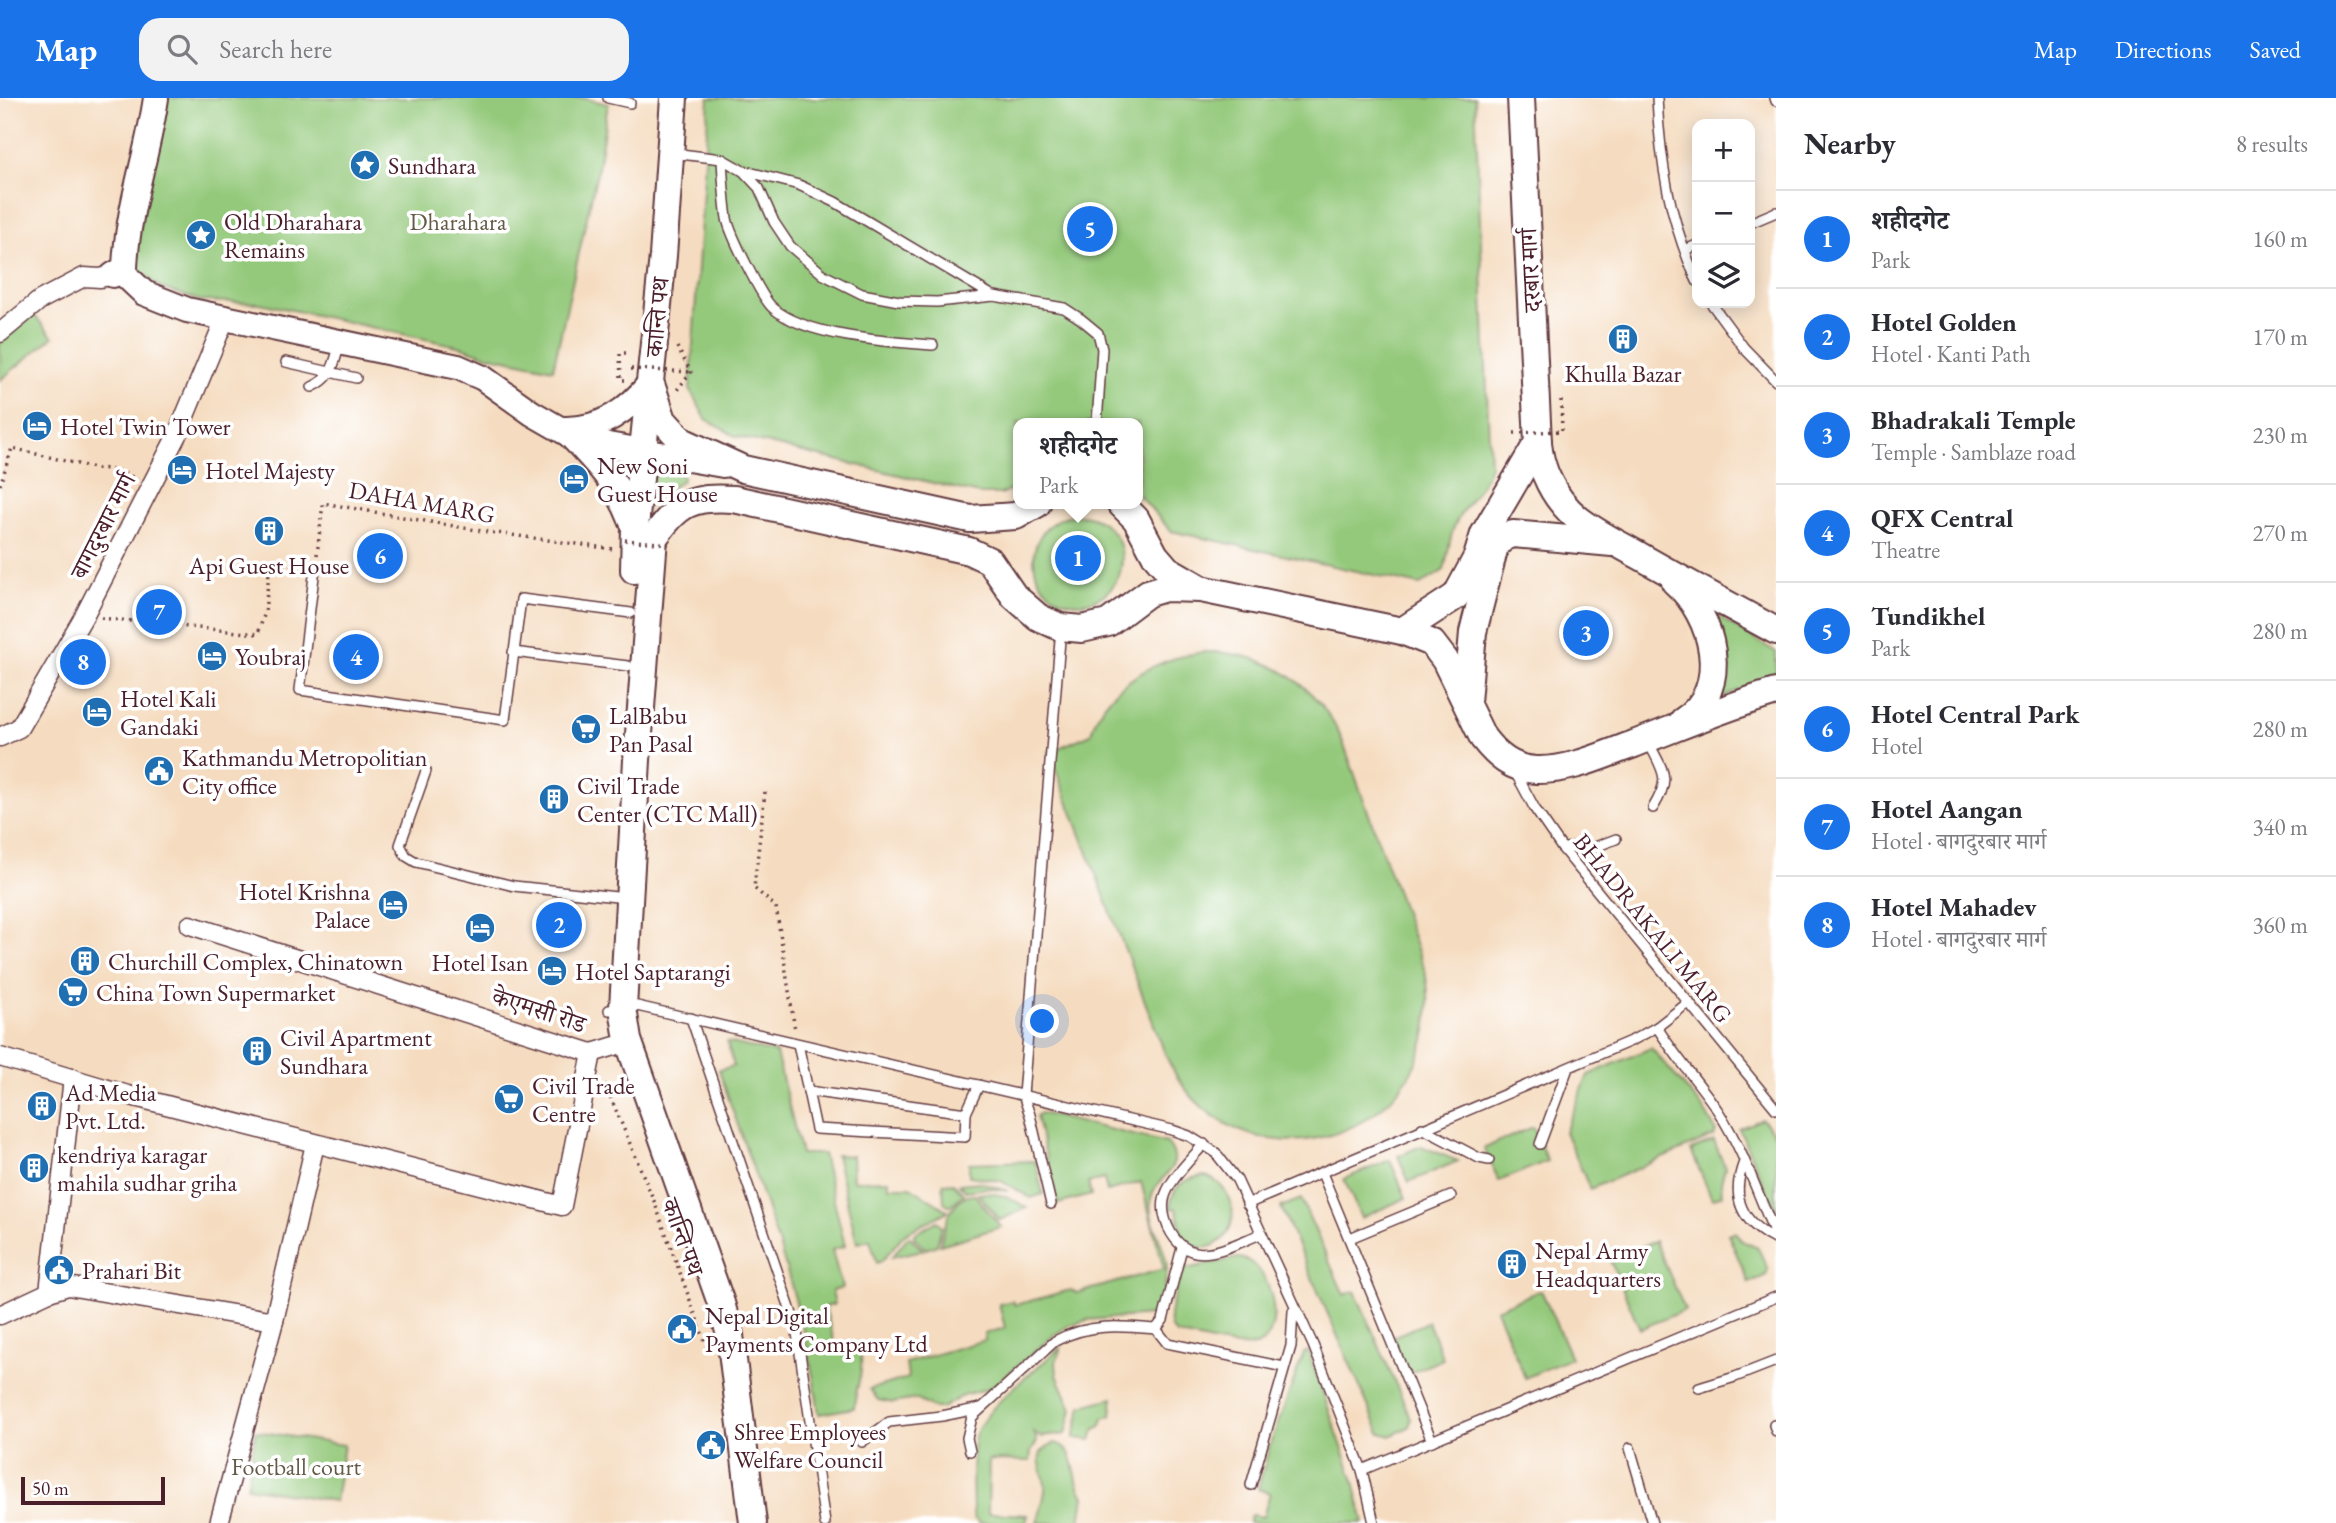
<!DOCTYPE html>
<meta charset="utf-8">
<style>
body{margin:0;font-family:"EB Garamond","Noto Serif Devanagari",serif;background:#f2f2f3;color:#2b2b33}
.controls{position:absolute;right:21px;top:21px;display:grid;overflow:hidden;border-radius:14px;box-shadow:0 4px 18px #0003}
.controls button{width:63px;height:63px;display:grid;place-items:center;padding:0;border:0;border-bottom:2px solid #e1e1e2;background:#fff;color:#2b2b33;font:35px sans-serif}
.scale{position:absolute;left:21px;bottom:18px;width:144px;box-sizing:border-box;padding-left:7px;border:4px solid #4a1f2b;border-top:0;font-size:19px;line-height:24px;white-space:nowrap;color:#4a1f2b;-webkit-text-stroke:5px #fff;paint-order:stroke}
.you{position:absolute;left:1043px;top:924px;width:24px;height:24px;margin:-18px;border:5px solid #fff;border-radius:50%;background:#1a73e8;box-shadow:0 0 0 10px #1a73e833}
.badge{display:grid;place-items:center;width:46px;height:46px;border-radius:50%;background:#1a73e8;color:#fff;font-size:23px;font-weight:700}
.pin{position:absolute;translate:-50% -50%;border:4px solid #fff;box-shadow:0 2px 7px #0006}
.popup{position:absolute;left:1013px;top:320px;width:130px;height:91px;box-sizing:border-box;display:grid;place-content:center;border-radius:14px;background:#fff;filter:drop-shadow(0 2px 5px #0005);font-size:23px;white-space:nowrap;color:#7c7c81}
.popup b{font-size:26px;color:#2b2b33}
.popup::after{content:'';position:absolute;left:50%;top:100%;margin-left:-14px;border:14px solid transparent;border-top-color:#fff}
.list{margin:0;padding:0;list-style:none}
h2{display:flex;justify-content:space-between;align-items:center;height:91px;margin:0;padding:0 28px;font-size:30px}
h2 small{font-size:23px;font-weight:400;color:#7c7c81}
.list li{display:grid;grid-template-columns:46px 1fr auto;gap:21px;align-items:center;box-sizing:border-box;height:98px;padding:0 28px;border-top:2px solid #e1e1e2}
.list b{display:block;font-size:26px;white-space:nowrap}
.list p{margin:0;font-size:23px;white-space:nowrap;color:#7c7c81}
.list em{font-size:23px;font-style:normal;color:#7c7c81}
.icon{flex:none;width:38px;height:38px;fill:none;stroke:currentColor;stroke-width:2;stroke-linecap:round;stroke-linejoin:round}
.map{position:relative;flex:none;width:1776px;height:1425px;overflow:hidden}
header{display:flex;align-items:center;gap:42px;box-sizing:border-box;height:98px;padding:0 35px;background:#1a73e8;color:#fff}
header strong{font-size:33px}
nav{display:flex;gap:38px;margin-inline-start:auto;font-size:24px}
.search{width:490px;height:63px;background:#f2f2f3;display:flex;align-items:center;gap:18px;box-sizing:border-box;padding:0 24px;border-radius:21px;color:#7c7c81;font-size:26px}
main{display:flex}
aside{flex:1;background:#fff}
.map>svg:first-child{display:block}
</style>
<header>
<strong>Map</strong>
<div class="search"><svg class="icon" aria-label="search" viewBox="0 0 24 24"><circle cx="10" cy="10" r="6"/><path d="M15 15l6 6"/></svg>Search here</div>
<nav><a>Map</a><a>Directions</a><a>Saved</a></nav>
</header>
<main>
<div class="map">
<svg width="1776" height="1425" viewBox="0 0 1776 1425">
<rect width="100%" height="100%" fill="#fff"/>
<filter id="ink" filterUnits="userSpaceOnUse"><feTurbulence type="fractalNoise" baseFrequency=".0143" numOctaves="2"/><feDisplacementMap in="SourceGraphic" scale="14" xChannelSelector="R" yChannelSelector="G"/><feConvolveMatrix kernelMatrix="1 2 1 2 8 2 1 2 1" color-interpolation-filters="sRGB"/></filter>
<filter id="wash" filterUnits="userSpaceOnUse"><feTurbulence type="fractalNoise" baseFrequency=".00686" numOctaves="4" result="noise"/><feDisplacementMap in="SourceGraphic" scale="28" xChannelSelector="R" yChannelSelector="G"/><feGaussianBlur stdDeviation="1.57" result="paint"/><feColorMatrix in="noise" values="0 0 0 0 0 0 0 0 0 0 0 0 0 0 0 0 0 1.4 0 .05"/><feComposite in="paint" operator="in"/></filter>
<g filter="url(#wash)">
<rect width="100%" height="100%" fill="#f5dcc0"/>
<!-- green -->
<g fill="#94c97b" stroke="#6f7453" stroke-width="2">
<polygon points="164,0 583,0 608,6 598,70 553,271 482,256 462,249 260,205 201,203 161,190 138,172 135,155"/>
<path d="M709 0H1475L1490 367C1484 391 1463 406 1454 429 1449 442 1448 458 1444 472L1420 487 1171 433 1138 396V325H1018V389L1001 396H979L735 338 706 321 690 292Z"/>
<polygon points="34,217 53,239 0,282 0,245"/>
<path d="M647 366 682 377 683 381C672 392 657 395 648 410Z"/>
<circle cx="1078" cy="461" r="44"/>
<path d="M1715 517 1776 554V577L1713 603C1728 568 1728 551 1715 517Z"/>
<path d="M1204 554C1267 553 1318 586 1343 644L1425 873C1458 1045 1229 1111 1164 953L1049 654 1091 636C1103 587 1158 560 1204 554Z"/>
<path d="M727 944 776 955 801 1056H823L845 1148 832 1152 842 1190 832 1193 835 1206 825 1209 835 1247 846 1244 849 1257 860 1254C865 1272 855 1291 854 1310L819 1316C804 1198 756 1084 719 972L734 968Z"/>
<polygon points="1651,950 1703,1010 1716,1033 1714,1038 1590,1091 1565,1034 1588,977"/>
<path d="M1040 1015 1167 1045C1189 1071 1154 1078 1151 1101 1147 1125 1166 1146 1167 1170 1167 1184 1162 1199 1159 1213L1152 1217 1087 1222 1070 1227 1054 1237 991 1290 966 1296 942 1310H933L916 1301 893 1305 878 1302 870 1291 908 1280 906 1265 985 1242 984 1236 1005 1230 999 1206 1013 1203 1015 1207 1070 1192 1077 1195 1164 1171 1141 1084 1107 1093 1104 1081 1088 1085 1091 1097 1058 1106 1036 1018Z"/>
<polygon points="1762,1021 1776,1037 1776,1114 1739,1031"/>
<polygon points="1533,1029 1547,1063 1499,1083 1484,1050"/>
<polygon points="1714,1043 1725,1069 1721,1084 1722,1097 1712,1101 1691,1052"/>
<polygon points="1421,1048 1458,1063 1409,1084 1398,1058"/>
<polygon points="836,1057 852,1058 853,1083 889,1082 889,1089 910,1089 948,1113 904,1136 882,1163 877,1165 870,1142 857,1145"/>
<polygon points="1390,1062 1406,1100 1361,1120 1344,1081"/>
<polygon points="1035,1063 1043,1096 1031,1100 1001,1083 969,1078 969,1065"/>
<path d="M1206 1078C1218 1083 1224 1089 1229 1101 1246 1139 1197 1171 1177 1132L1181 1130 1176 1110 1171 1111C1170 1088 1186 1079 1206 1078Z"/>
<polygon points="980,1084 1008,1093 987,1090 966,1093 959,1086"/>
<polygon points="953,1085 964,1096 950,1108 944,1104 943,1086"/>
<polygon points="987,1095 1006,1098 1027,1110 1000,1122 978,1096"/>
<path d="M967 1097H975L1001 1129 940 1147C945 1127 948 1108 967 1097Z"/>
<polygon points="1301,1101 1344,1197 1355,1193 1411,1321 1409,1329 1391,1338 1380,1335 1281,1109"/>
<polygon points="937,1123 942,1128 937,1147 926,1151 914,1139 914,1136"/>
<polygon points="1735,1134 1742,1143 1758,1150 1768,1172 1765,1178 1749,1185 1728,1136"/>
<polygon points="910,1139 923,1152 892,1159 907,1140"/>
<polygon points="1655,1143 1685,1212 1640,1231 1610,1162"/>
<path d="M1238 1160C1271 1161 1288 1235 1258 1247 1243 1253 1195 1240 1177 1236 1174 1234 1171 1232 1170 1227 1168 1213 1178 1183 1185 1171Z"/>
<polygon points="1541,1192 1571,1260 1525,1280 1496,1211"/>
<polygon points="1428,1224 1443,1261 1408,1276 1392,1239"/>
<path d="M1061 1249 1056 1264 1057 1277 1072 1311 1066 1336 1040 1339 1034 1334 1037 1343 1031 1354 1030 1363 989 1362 988 1415 1028 1417 1026 1425H979L974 1420 973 1415C973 1395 970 1357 975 1339 983 1310 1038 1270 1061 1249Z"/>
<polygon points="1308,1253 1354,1383 1364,1425 1249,1425 1251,1417 1263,1419 1270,1395 1258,1391 1271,1344 1304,1255"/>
<polygon points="1113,1300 1111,1318 1103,1320 1101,1328 1094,1332 1091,1342 1074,1340 1082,1308"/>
<polygon points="256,1333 344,1347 335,1403 247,1389"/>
<path d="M1055 1345C1079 1350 1071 1382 1084 1398L1080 1425H1037C1040 1415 1044 1403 1045 1392 1047 1373 1026 1356 1055 1345Z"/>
</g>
</g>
<g filter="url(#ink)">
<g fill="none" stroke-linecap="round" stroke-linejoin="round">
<!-- lane casing -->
<g stroke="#643b41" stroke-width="12">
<g id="lane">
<polyline points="608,0 630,5"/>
<path d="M1657 0C1660 65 1670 123 1697 183"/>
<polyline points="1775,0 1776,3"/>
<polyline points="672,55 722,61 743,73 759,90 774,124 790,148 824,177 862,196 899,203 937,204 994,198 1064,210 1081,221 1098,235 1102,251 1097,325"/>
<path d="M722 61C723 80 724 100 727 120 729 134 762 201 773 210 806 239 890 244 933 247"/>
<polyline points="745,73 799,87 835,104 993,198"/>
<polyline points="1750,125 1776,114"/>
<polyline points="1685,152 1697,147"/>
<polyline points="1711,205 1744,250 1776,283"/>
<polyline points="286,264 356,280"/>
<path d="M312 289C333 280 334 265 340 245"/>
<polyline points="315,470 300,592 505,622 521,501 631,515"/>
<polyline points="513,554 628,568"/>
<path d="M1649 645C1663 674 1672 679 1653 710"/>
<polyline points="1514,672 1535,711 1562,750 1776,1011"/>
<polyline points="426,673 400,747 406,758 416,764 514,788 626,800"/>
<polyline points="1562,750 1595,749 1616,741"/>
<polyline points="609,912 637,908 1172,1032 1189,1038 1215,1054 1237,1082 1313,1247 1362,1372 1374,1425"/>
<polyline points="691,920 796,1228 825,1425"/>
<path d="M1657 929C1675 959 1699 984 1718 1013 1743 1051 1758 1097 1776 1138"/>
<polyline points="798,946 808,993 966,1015 979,987"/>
<polyline points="808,993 816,1031 965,1039 966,1015"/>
<polyline points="1422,1030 1479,1060 1489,1062"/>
<path d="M1204 1046C1192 1060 1175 1076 1167 1093 1161 1105 1163 1117 1168 1129 1189 1174 1226 1149 1261 1136"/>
<polyline points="1540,1046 1568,970"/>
<path d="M1744 1064C1730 1100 1742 1125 1776 1142"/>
<polyline points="1322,1075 1432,1343"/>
<polyline points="1051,1106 1030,1017 1023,997 1060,542"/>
<polyline points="1247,1106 1633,942 1657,929 1689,904"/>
<polyline points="1350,1140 1451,1098"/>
<polyline points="1156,1231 1163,1222 1182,1150"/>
<polyline points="1699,1290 1735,1279 1776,1263"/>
<polyline points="1774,1327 1776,1333"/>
<polyline points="862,1344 889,1324 942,1318 981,1310"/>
<polyline points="1630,1350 1652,1425"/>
<path d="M970 1353 967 1340 972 1319 1055 1243C1088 1225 1120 1228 1156 1231L1167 1245 1284 1269"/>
<polyline points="1362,1372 1776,1199"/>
<polyline points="1251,1387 1291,1248 1293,1213"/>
</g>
</g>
<!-- street casing -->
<g stroke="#643b41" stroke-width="21">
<g id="street">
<polyline points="0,235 40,202 84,179 100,180 113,177"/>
<polyline points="0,639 19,630 84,518 177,337 225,221"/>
<polyline points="190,827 592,955"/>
<polyline points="592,955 615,948"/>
<polyline points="0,959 131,998 562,1108 592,955"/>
<polyline points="49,1194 68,1188 274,1223 219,1425"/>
<polyline points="0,1217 49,1194 73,980"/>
<polyline points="274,1223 315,1046"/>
</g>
</g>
<!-- secondary casing -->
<g stroke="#643b41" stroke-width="28">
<g id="secondary">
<polyline points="125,170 126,178 144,195 187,212 458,269 483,280 532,315 572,338 608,347 723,367"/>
<path d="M113 177 125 170C127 112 148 57 156 0"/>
<path d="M564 331C602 332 628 312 651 284"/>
</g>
</g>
<!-- primary casing -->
<g stroke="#643b41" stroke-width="30">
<g id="primary">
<path d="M1521 0 1538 344C1540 372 1554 400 1576 419 1594 434 1619 446 1640 458 1685 484 1731 508 1776 533"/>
<polyline points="652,289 663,322 682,343 743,371 970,421 1016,418 1037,406"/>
<path d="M572 338C599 366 619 387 633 424"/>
<polyline points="1121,406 1136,421 1155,457 1167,471 1200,490"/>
<polyline points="634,472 635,429 663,158 674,0"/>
<path d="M1675 484C1713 517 1733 591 1683 623"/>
<polyline points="1402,533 1456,498 1477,459 1484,436 1538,344"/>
<polyline points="1467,604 1473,534 1495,448 1504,439 1513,436 1612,445"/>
<path d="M753 1425 730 1237 721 1205 628 942 623 910 637 662 654 440C678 405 692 398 734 401L969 453 990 463 1014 498 1038 519 1060 529 1082 531 1108 525 1148 495 1165 490 1201 491 1402 533 1432 545 1445 562 1483 640C1497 658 1512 671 1536 672 1570 673 1603 657 1634 646 1681 628 1728 608 1776 594"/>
</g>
</g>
<!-- path -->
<g stroke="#643b41" stroke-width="3.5" stroke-dasharray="2 5" stroke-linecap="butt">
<polyline points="677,249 691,274 677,292"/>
<polyline points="625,282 621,282 620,255 630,255"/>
<polyline points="1561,302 1562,332"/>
<path d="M0 387 12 350 98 371C110 369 127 375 137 382"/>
<polyline points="317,457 323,405 482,433 613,451"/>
<polyline points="101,520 258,536 265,514 270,464 303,468"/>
<polyline points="765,694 754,790 776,809 795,932"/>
<polyline points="605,986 654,1103 707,1249"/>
</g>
<!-- lane -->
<use href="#lane" stroke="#fff" stroke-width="9"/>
<!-- street -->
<use href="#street" stroke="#fff" stroke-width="18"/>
<!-- secondary -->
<use href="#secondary" stroke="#fff" stroke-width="24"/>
<!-- primary -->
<use href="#primary" stroke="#fff" stroke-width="26"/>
<!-- path-bridge -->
<g stroke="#643b41" stroke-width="3.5" stroke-dasharray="2 5" stroke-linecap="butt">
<polyline points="631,271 691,274"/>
<polyline points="1514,335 1562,333"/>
<polyline points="625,442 669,446"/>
</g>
</g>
</g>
<!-- icons -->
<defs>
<g id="sight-disc" transform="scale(1.575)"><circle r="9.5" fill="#1f6fb2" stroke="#fff"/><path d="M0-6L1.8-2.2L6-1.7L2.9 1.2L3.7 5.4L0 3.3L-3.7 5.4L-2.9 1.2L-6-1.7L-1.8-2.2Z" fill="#fff"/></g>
<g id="building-disc" transform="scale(1.575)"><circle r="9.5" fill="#1f6fb2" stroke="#fff"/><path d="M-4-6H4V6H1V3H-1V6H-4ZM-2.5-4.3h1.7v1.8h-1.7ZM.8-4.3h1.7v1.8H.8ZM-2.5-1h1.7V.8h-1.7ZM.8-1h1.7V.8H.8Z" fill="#fff"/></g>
<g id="hotel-disc" transform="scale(1.575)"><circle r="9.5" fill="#1f6fb2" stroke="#fff"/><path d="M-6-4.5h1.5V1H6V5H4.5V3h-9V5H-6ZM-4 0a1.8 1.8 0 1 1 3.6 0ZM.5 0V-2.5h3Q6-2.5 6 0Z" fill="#fff"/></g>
<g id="supermarket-disc" transform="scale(1.575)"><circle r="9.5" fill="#1f6fb2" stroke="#fff"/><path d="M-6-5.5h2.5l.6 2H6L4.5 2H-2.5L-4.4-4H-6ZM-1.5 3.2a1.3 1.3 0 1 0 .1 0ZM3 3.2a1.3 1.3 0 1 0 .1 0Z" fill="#fff"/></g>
<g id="civic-disc" transform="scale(1.575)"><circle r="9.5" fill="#1f6fb2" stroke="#fff"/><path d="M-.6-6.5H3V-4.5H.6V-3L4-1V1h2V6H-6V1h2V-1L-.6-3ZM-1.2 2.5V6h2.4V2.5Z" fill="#fff"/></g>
</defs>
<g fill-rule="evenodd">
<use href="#sight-disc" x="365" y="67"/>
<use href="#sight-disc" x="201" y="137"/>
<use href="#building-disc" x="1623" y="241"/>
<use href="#hotel-disc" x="37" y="328"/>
<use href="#hotel-disc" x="182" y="372"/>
<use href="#hotel-disc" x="574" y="381"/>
<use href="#building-disc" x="269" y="433"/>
<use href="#hotel-disc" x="212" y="558"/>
<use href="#hotel-disc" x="97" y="614"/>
<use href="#supermarket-disc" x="586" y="631"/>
<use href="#civic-disc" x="159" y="673"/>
<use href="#building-disc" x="554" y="701"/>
<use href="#hotel-disc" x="393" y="807"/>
<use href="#hotel-disc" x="480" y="830"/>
<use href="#building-disc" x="85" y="863"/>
<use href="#hotel-disc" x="552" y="873"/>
<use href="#supermarket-disc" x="73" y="894"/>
<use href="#building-disc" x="257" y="953"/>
<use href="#supermarket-disc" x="509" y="1001"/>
<use href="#building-disc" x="42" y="1008"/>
<use href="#building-disc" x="34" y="1070"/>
<use href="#building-disc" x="1512" y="1166"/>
<use href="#civic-disc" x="59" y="1172"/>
<use href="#civic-disc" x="682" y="1231"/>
<use href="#civic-disc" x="711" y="1347"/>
</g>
<g text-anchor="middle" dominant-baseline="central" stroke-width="7" stroke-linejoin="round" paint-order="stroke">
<!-- poi labels -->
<g font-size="24" fill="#4a1f2b" stroke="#fff" text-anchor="start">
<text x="388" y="67">Sundhara</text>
<text x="224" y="123">Old Dharahara<tspan x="224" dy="28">Remains</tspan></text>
<text x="1623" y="275" text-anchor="middle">Khulla Bazar</text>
<text x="60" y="328">Hotel Twin Tower</text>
<text x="597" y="367">New Soni<tspan x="597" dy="28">Guest House</tspan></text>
<text x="205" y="372">Hotel Majesty</text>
<text x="269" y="467" text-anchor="middle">Api Guest House</text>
<text x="235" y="558">Youbraj</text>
<text x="120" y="600">Hotel Kali<tspan x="120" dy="28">Gandaki</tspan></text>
<text x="609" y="617">LalBabu<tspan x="609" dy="28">Pan Pasal</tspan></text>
<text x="182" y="659">Kathmandu Metropolitian<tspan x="182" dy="28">City office</tspan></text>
<text x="577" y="687">Civil Trade<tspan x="577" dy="28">Center (CTC Mall)</tspan></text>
<text x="370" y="793" text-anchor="end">Hotel Krishna<tspan x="370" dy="28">Palace</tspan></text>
<text x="108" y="863">Churchill Complex, Chinatown</text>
<text x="480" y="864" text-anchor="middle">Hotel Isan</text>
<text x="575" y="873">Hotel Saptarangi</text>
<text x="96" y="894">China Town Supermarket</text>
<text x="280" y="939">Civil Apartment<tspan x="280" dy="28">Sundhara</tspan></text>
<text x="532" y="987">Civil Trade<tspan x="532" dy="28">Centre</tspan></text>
<text x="65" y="994">Ad Media<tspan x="65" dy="28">Pvt. Ltd.</tspan></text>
<text x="57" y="1056">kendriya karagar<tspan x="57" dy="28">mahila sudhar griha</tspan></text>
<text x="1535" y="1152">Nepal Army<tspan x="1535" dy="28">Headquarters</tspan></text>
<text x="82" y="1172">Prahari Bit</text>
<text x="705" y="1217">Nepal Digital<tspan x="705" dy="28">Payments Company Ltd</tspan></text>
<text x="734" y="1333">Shree Employees<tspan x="734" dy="28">Welfare Council</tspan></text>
</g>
<!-- park labels -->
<g font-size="24" fill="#645a47" stroke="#fff">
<text x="458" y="123">Dharahara</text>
<text x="296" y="1368">Football court</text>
</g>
<!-- street labels -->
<g font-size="24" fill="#4a1f2b" stroke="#fff">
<text transform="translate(1530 172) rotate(-93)">दरबार मार्ग</text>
<text transform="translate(657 219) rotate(-85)">कान्ति पथ</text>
<text transform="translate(422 404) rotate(10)">DAHA MARG</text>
<text transform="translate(103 428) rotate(-63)">बागदुरबार मार्ग</text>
<text transform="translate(1653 830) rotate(51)">BHADRAKALI MARG</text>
<text transform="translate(539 912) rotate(18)">केएमसी रोड</text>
<text transform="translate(683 1139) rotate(70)">कान्ति पथ</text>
</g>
</g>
</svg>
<div class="controls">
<button>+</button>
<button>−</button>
<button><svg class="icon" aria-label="layers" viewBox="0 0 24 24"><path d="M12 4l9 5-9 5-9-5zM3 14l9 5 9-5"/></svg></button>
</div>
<div class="scale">50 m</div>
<div class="you"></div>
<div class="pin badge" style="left:1078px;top:460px">1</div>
<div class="popup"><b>शहीदगेट</b>Park</div>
<div class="pin badge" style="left:559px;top:827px">2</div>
<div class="pin badge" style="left:1586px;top:535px">3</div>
<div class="pin badge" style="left:356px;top:559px">4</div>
<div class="pin badge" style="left:1090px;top:131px">5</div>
<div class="pin badge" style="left:380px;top:458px">6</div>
<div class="pin badge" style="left:159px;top:514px">7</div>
<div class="pin badge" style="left:83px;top:564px">8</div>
</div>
<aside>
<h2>Nearby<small>8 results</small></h2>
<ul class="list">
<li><span class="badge">1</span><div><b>शहीदगेट</b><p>Park</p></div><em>160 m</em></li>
<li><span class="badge">2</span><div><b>Hotel Golden</b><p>Hotel · Kanti Path</p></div><em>170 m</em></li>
<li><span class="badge">3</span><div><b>Bhadrakali Temple</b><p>Temple · Samblaze road</p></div><em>230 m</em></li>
<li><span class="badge">4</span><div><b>QFX Central</b><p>Theatre</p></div><em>270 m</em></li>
<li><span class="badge">5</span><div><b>Tundikhel</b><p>Park</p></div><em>280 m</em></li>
<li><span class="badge">6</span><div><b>Hotel Central Park</b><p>Hotel</p></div><em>280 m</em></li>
<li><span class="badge">7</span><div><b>Hotel Aangan</b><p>Hotel · बागदुरबार मार्ग</p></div><em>340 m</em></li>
<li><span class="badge">8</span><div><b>Hotel Mahadev</b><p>Hotel · बागदुरबार मार्ग</p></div><em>360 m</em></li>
</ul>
</aside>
</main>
